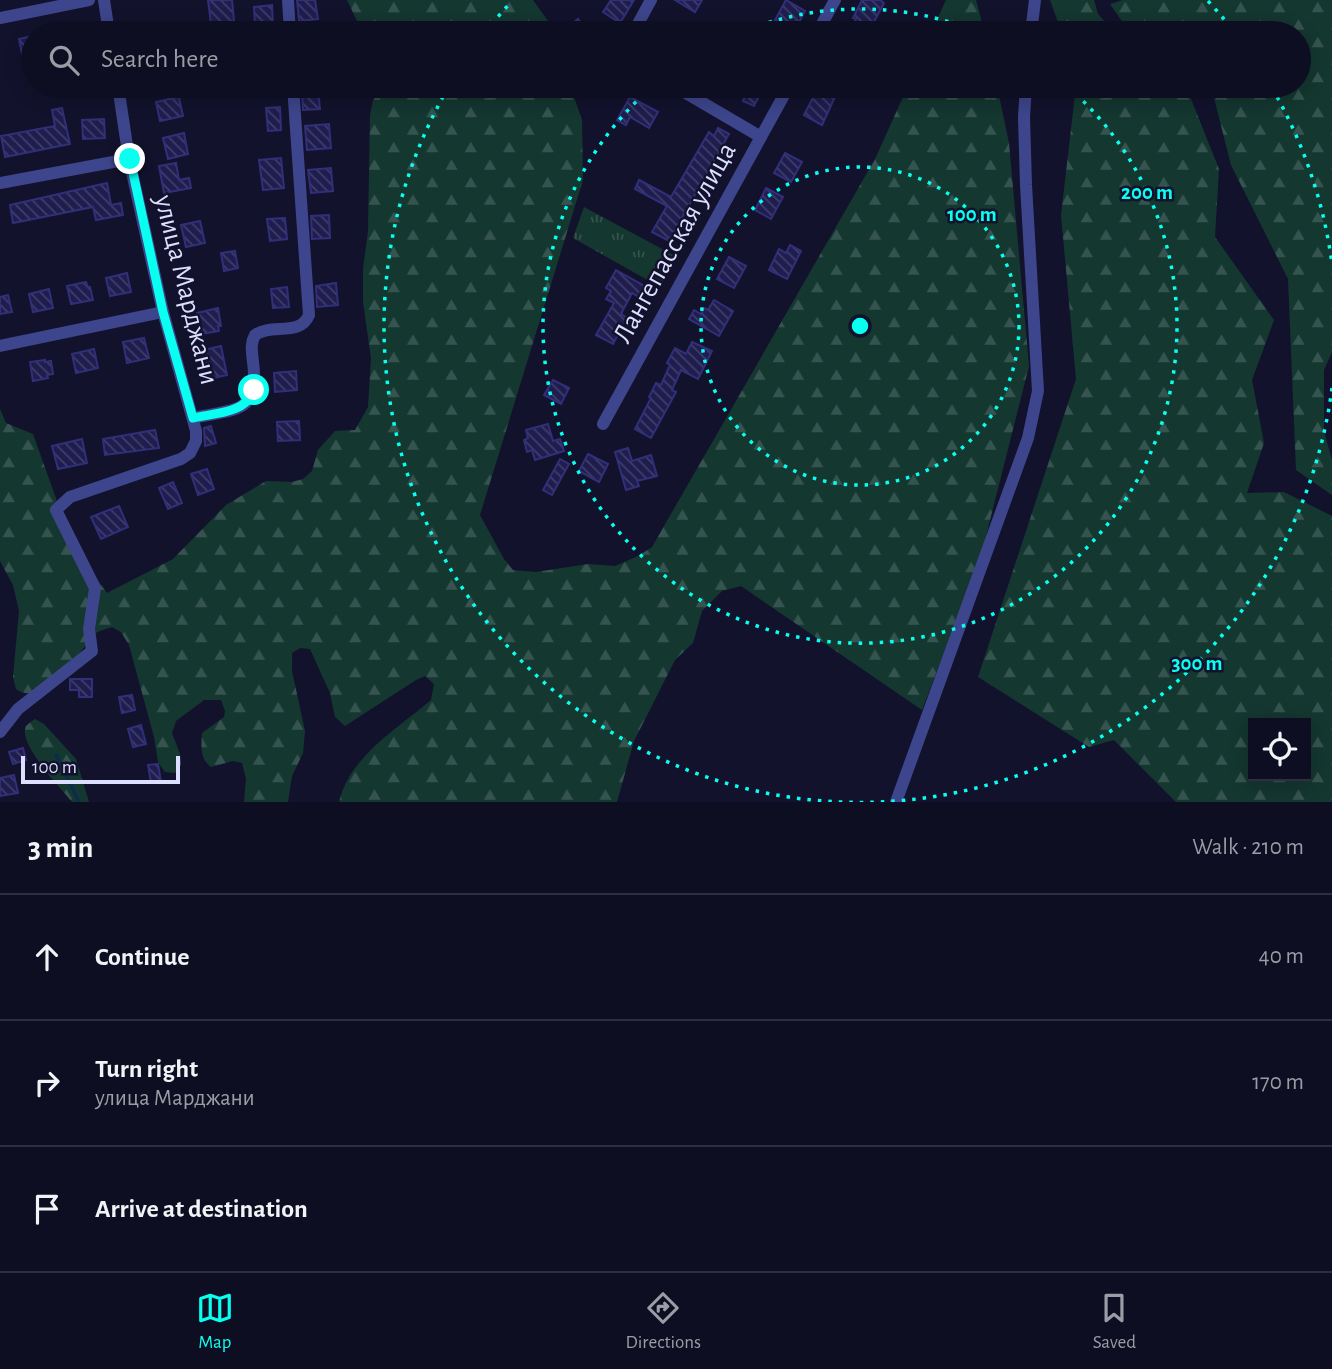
<!DOCTYPE html>
<meta charset="utf-8">
<style>
body{margin:0;font-family:"Alegreya Sans",sans-serif;background:#1c1c2f;color:#f1f3f6}
.controls{position:absolute;right:21px;bottom:21px;display:grid;overflow:hidden;border-radius:0px;box-shadow:0 4px 18px #0003}
.controls button{width:63px;height:63px;display:grid;place-items:center;padding:0;border:0;border-bottom:2px solid #2e2e40;background:#0e0e22;color:#f1f3f6;font:35px sans-serif}
.scale{position:absolute;left:21px;bottom:18px;width:159px;box-sizing:border-box;padding-left:7px;border:4px solid #dddfff;border-top:0;font-size:19px;line-height:24px;white-space:nowrap;color:#dddfff;-webkit-text-stroke:5px #12122d;paint-order:stroke}
.stop{position:absolute;width:21px;height:21px;margin:-16px;border:5px solid #09fff0;border-radius:50%;background:#fff}
.stop.end{background:#09fff0;border-color:#fff;box-shadow:0 2px 7px #0008}
.list{margin:0;padding:0;list-style:none}
h2{display:flex;justify-content:space-between;align-items:center;height:91px;margin:0;padding:0 28px;font-size:30px}
h2 small{font-size:23px;font-weight:400;color:#9b9ca5}
.list li{display:grid;grid-template-columns:46px 1fr auto;gap:21px;align-items:center;box-sizing:border-box;height:126px;padding:0 28px;border-top:2px solid #2e2e40}
.list b{display:block;font-size:26px;white-space:nowrap}
.list p{margin:0;font-size:23px;white-space:nowrap;color:#9b9ca5}
.list em{font-size:23px;font-style:normal;color:#9b9ca5}
.icon{flex:none;width:38px;height:38px;fill:none;stroke:currentColor;stroke-width:2;stroke-linecap:round;stroke-linejoin:round}
.map{position:relative;flex:none;width:1332px;height:802px;overflow:hidden}
.search{position:absolute;background:#0e0e22;box-shadow:0 4px 18px #0003;left:21px;right:21px;top:21px;height:77px;display:flex;align-items:center;gap:18px;box-sizing:border-box;padding:0 24px;border-radius:38px;color:#9b9ca5;font-size:26px}
.sheet{height:469px;background:#0e0e22}
nav{display:flex;justify-content:space-around;align-items:center;box-sizing:border-box;height:98px;border-top:2px solid #2e2e40;background:#0e0e22;font-size:19px;color:#9b9ca5}
nav a{display:grid;justify-items:center;gap:4px}
nav .on{color:#09fff0}
.map>svg:first-child{display:block}
</style>
<div class="map">
<svg width="1332" height="802" viewBox="0 0 1332 802">
<defs>
<pattern id="grass-tufts" width="24" height="20" patternUnits="userSpaceOnUse" patternTransform="scale(1.75)"><rect width="24" height="20" fill="#143730"/><path d="M3 7l-1-3M5 7V3M7 7l1-3M15 17l-1-3M17 17v-4M19 17l1-3" fill="none" stroke="#36544f"/></pattern>
<pattern id="forest-firs" width="22" height="20" patternUnits="userSpaceOnUse" patternTransform="scale(1.75)"><rect width="22" height="20" fill="#143730"/><path d="M5 1l3.5 6h-7zM16 11l3.5 6h-7z" fill="#36544f"/></pattern>
<pattern id="building-back-hatch" width="6" height="6" patternUnits="userSpaceOnUse" patternTransform="scale(1.75)"><rect width="6" height="6" fill="#1f1d4e"/><path d="M-1 5l2 2M0 0l6 6M5-1l2 2" fill="none" stroke="#3f3d69"/></pattern>
</defs>
<rect width="100%" height="100%" fill="#12122d"/>
<!-- grass -->
<polygon fill="url(#grass-tufts)" points="584,207 677,257 660,287 573,238"/>
<!-- forest -->
<g fill="url(#forest-firs)" fill-rule="evenodd">
<polygon points="347,0 533,0 548,21 545,33 369,33 358,23"/>
<polygon points="946,0 976,0 985,33 931,33"/>
<polygon points="1050,0 1094,0 1098,14 1115,33 1062,33"/>
<polygon points="1123,0 1332,0 1332,352 1324,370 1324,431 1332,460 1332,495 1296,470 1288,279 1231,165 1211,86 1299,86 1299,33 1130,33 1110,4"/>
<path d="M386 86H559L574 97 582 120 583 180 480 515 504 559 513 570 536 572 588 564 615 566 638 556 652 547 875 159 908 86H997L1009 143 1029 366 981 556 922 710 741 586 722 591 702 611 693 643 675 660 634 741 617 802H339C350 756 397 729 431 700L434 684 425 676 416 680 345 726 335 717 330 693 310 649 300 648 292 653V671L305 731 303 753 292 776 288 802H244L246 779 242 763 233 761 211 767C200 759 201 746 202 733L224 717 225 711 221 700H204L176 721 172 733 180 754 181 765 175 773 165 772 158 762 154 737 129 645 121 632 112 627C106 629 97 631 92 636 88 640 86 646 82 650 69 667 38 706 16 689L13 677 19 611 13 585 0 561V409L6 423 33 434 73 546 107 593 173 559 226 505 266 481 292 482 303 479 312 471 318 450 335 431 355 430 368 407 371 358 363 302V269L368 231 370 115 373 100Z"/>
<path d="M1076 86H1168L1189 94 1219 169 1215 237 1274 320 1252 380 1264 443 1247 493 1284 492 1332 516V802H1176L1114 740 1089 747 978 677 1076 379 1061 215ZM1253 723H1306V776H1253Z"/>
<path d="M35 719 44 724 76 759 89 802H72C62 789 17 744 26 726 27 725 33 720 35 719Z"/>
</g>
<g fill="none" stroke-linecap="round" stroke-linejoin="round">
<!-- stream -->
<polyline stroke="#0b2d4c" stroke-width="3.5" points="56,755 79,802"/>
</g>
<!-- building -->
<g fill="url(#building-back-hatch)" stroke="#322f7a" stroke-width="2">
<polygon points="208,0 232,0 234,21 211,24"/>
<polygon points="297,0 315,0 318,19 299,21"/>
<polygon points="611,0 634,0 620,23 603,12"/>
<polygon points="675,0 702,0 695,12"/>
<polygon points="786,0 805,11 795,30 775,20"/>
<polygon points="862,0 880,0 884,3 868,33 847,33 856,19 853,18"/>
<polygon points="272,5 273,26 255,27 254,7"/>
<polygon points="578,19 589,33 560,33"/>
<polygon points="33,36 33,62 24,64 19,39"/>
<polygon points="725,86 764,86 754,106 743,101 745,96"/>
<polygon points="819,86 840,86 822,125 804,115"/>
<polygon points="318,88 320,109 303,110 302,89"/>
<polygon points="179,97 183,116 160,121 156,102"/>
<polygon points="630,97 658,112 649,128 630,117 626,125 617,120"/>
<polygon points="280,107 281,130 268,131 266,108"/>
<polygon points="62,108 70,144 5,157 1,136 55,126 52,110"/>
<polygon points="104,119 105,138 83,139 82,120"/>
<polygon points="329,124 331,148 307,150 305,126"/>
<polygon points="718,128 729,134 669,241 652,232 667,206 635,189 639,180 671,197 709,132 714,136"/>
<polygon points="184,133 188,154 168,159 163,138"/>
<polygon points="785,153 802,162 791,182 774,173"/>
<polygon points="281,158 284,188 263,190 259,160"/>
<polygon points="176,163 179,180 189,178 191,188 164,193 159,166"/>
<polygon points="331,168 333,191 311,193 308,170"/>
<polygon points="107,183 111,205 121,203 123,215 96,220 93,207 13,223 10,205"/>
<polygon points="766,188 783,197 771,219 755,210"/>
<polygon points="329,215 330,238 312,239 311,216"/>
<polygon points="285,218 287,239 270,241 267,219"/>
<polygon points="200,221 205,243 186,247 181,225"/>
<polygon points="790,245 801,251 787,279 769,270 779,249 786,253"/>
<polygon points="235,251 238,268 224,271 221,253"/>
<polygon points="729,257 746,266 734,288 717,279"/>
<polygon points="616,270 648,288 642,299 632,293 621,314 631,320 626,329 622,327 613,344 596,335 614,303 606,299 611,291 606,288"/>
<polygon points="127,273 131,292 110,296 106,278"/>
<polygon points="86,282 88,287 90,287 93,300 71,304 67,286"/>
<polygon points="336,283 338,305 317,307 316,286"/>
<polygon points="287,287 289,307 273,308 271,289"/>
<polygon points="49,289 53,308 33,312 29,294"/>
<polygon points="8,295 12,312 0,314 0,297"/>
<polygon points="714,300 733,311 719,336 689,319 694,310 701,314 704,308 708,310"/>
<polygon points="218,308 221,326 218,326 219,331 201,334 197,313"/>
<polygon points="144,338 149,358 127,363 123,342"/>
<polygon points="692,342 712,351 698,379 681,370 672,390 676,392 651,438 635,429 651,398 649,397 656,383 661,385 670,365 667,363 675,348 686,354"/>
<polygon points="221,346 227,375 209,379 205,361 197,362 195,352"/>
<polygon points="94,349 98,368 76,373 72,354"/>
<polygon points="45,360 45,362 51,361 53,374 47,375 48,378 33,381 30,362"/>
<polygon points="296,371 297,390 275,392 274,373"/>
<polygon points="553,380 569,388 561,404 544,395"/>
<polygon points="299,421 300,440 278,441 277,422"/>
<polygon points="548,424 553,441 560,439 564,451 535,460 532,450 527,452 524,440 528,438 526,430"/>
<polygon points="211,426 216,443 205,446 204,428"/>
<polygon points="155,430 159,448 105,455 103,439"/>
<polygon points="82,439 87,463 58,469 52,446"/>
<polygon points="628,448 632,461 651,455 657,476 637,481 639,486 626,490 615,452"/>
<polygon points="588,454 608,464 599,482 579,471"/>
<polygon points="560,459 569,464 552,495 543,490"/>
<polygon points="207,469 214,489 198,495 191,474"/>
<polygon points="173,482 182,503 168,509 159,488"/>
<polygon points="119,506 128,527 101,539 91,517"/>
<polygon points="70,679 92,679 92,697 79,697 79,690 70,690"/>
<polygon points="132,695 135,710 122,713 119,697"/>
<polygon points="141,725 146,744 133,747 128,729"/>
<polygon points="23,748 26,760 13,764 9,752"/>
<polygon points="158,764 161,782 151,783 148,765"/>
<polygon points="14,775 18,793 0,796 0,778"/>
</g>
<g fill="none" stroke-linecap="round" stroke-linejoin="round">
<!-- minor -->
<g stroke="#3d468c" stroke-width="12">
<polyline points="104,0 109,33"/>
<polyline points="288,0 290,33"/>
<polyline points="0,18 89,0"/>
<polyline points="633,33 651,0"/>
<polyline points="817,33 835,0"/>
<polyline points="1031,33 1035,0"/>
<polyline points="674,86 761,137"/>
<polyline points="0,183 129,159"/>
<polyline points="0,346 163,312"/>
<path d="M193 418C235 409 260 414 253 362 252 352 250 344 255 335 271 323 300 337 309 315L293 86"/>
<polyline points="603,424 789,86"/>
<polyline points="0,732 18,709 92,651 89,629 95,588 56,510 70,497 181,459 190,453 196,441 196,431 163,312 129,159 118,86"/>
<polyline points="896,802 1028,438 1038,391 1026,185 1024,117 1026,86"/>
</g>
</g>
<g fill="none" stroke-linecap="round" stroke-linejoin="round">
<!-- route -->
<path stroke="#09fff0" stroke-width="9" d="M130 159 163 312 193 418C215 413 245 414 254 390"/>
</g>
<!-- distance rings -->
<g fill="none" stroke="#09fff0" stroke-width="3.5" stroke-dasharray="3.5 7">
<circle cx="860" cy="326" r="159"/>
<path d="M739 33A317 317 0 0 1 981 33M1068 87A317 317 0 1 1 652 87"/>
<path d="M1332 388A476 476 0 1 1 448 88M485 33A476 476 0 0 1 512 1M1208 1A476 476 0 0 1 1235 33M1272 88A476 476 0 0 1 1332 264"/>
</g>
<g text-anchor="middle" dominant-baseline="central" stroke-width="5" stroke-linejoin="round" paint-order="stroke">
<!-- street labels -->
<g font-size="28" fill="#dddfff" stroke="#12122d">
<text transform="translate(675 243) rotate(-61)">Лангепасская улица</text>
<text transform="translate(186 290) rotate(76)">улица Марджани</text>
</g>
</g>
<circle cx="860" cy="326" r="10" fill="#09fff0" stroke="#12122d" stroke-width="3.5"/>
<g font-size="21" text-anchor="middle" font-weight="bold" fill="#09fff0" stroke="#12122d" stroke-width="5" stroke-linejoin="round" paint-order="stroke">
<text x="1147" y="199">200 m</text>
<text x="972" y="221">100 m</text>
<text x="1197" y="670">300 m</text>
</g>
</svg>
<div class="controls">
<button><svg class="icon" aria-label="locate" viewBox="0 0 24 24"><circle cx="12" cy="12" r="6"/><path d="M12 2v4M12 18v4M2 12h4M18 12h4"/></svg></button>
</div>
<div class="scale">100 m</div>
<div class="stop" style="left:254px;top:390px"></div>
<div class="stop end" style="left:130px;top:159px"></div>
<div class="search"><svg class="icon" aria-label="search" viewBox="0 0 24 24"><circle cx="10" cy="10" r="6"/><path d="M15 15l6 6"/></svg>Search here</div>
</div>
<section class="sheet">
<h2>3 min<small>Walk · 210 m</small></h2>
<ul class="list">
<li><svg class="icon" aria-label="ahead" viewBox="0 0 24 24"><path d="M12 20V5M6 11l6-6 6 6"/></svg><div><b>Continue</b></div><em>40 m</em></li>
<li><svg class="icon" aria-label="right" viewBox="0 0 24 24"><path d="M7 20v-9h11M14 6l5 5-5 5"/></svg><div><b>Turn right</b><p>улица Марджани</p></div><em>170 m</em></li>
<li><svg class="icon" aria-label="arrive" viewBox="0 0 24 24"><path d="M6 21V4h12l-3 4 3 4H6"/></svg><div><b>Arrive at destination</b></div></li>
</ul>
</section>
<nav>
<a class="on"><svg class="icon" aria-label="map" viewBox="0 0 24 24"><path d="M3 6l6-2 6 2 6-2v14l-6 2-6-2-6 2zM9 4v14M15 6v14"/></svg>Map</a>
<a><svg class="icon" aria-label="directions" viewBox="0 0 24 24"><path d="M12 3l9 9-9 9-9-9zM9 14v-3h6M13 9l2 2-2 2"/></svg>Directions</a>
<a><svg class="icon" aria-label="saved" viewBox="0 0 24 24"><path d="M7 4h10v16l-5-4-5 4z"/></svg>Saved</a>
</nav>
